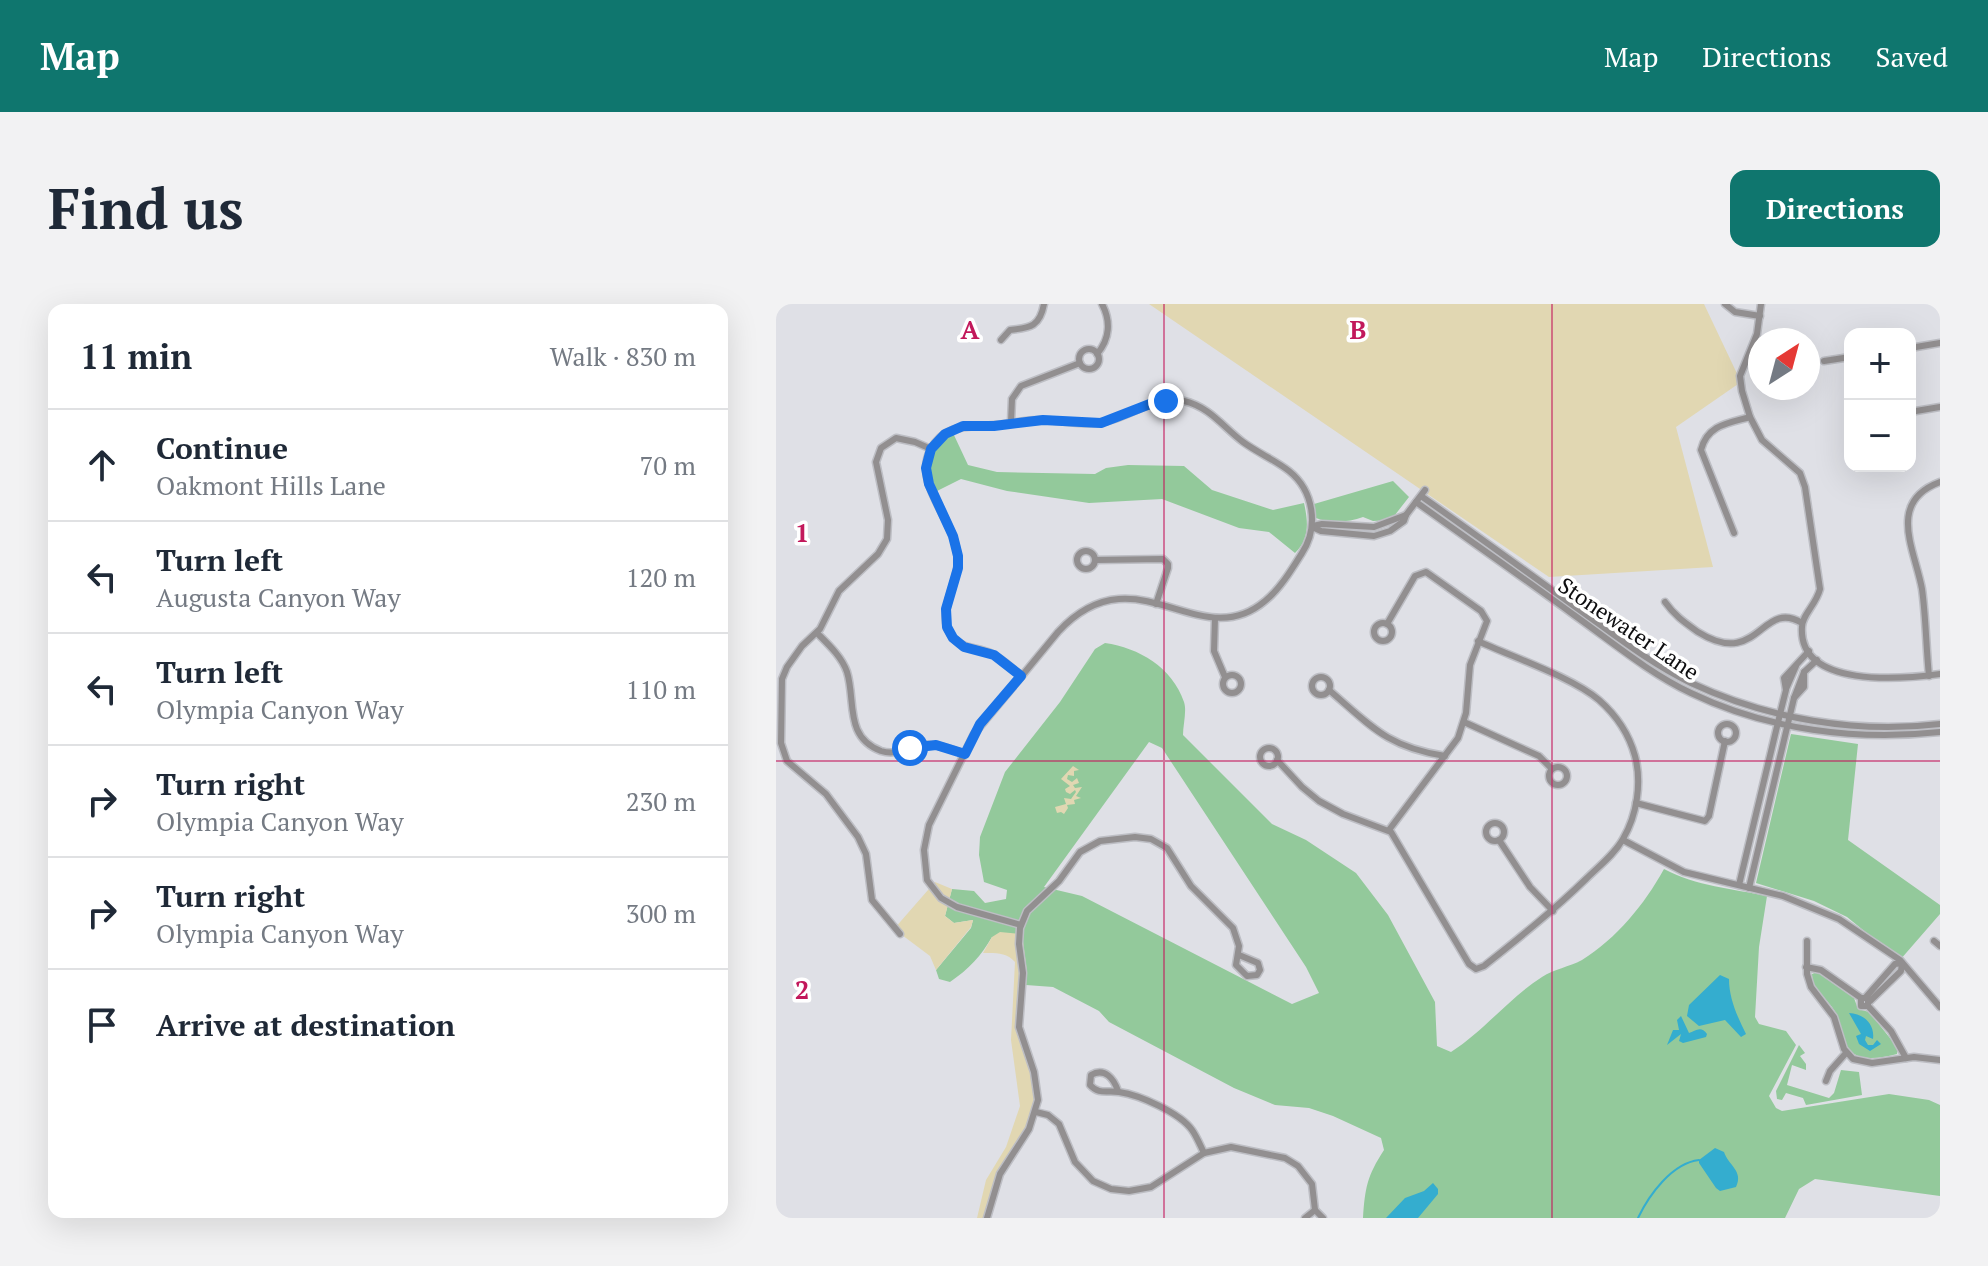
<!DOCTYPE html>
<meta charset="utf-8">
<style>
body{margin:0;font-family:"PT Serif",serif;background:#f2f2f3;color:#1f2937}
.controls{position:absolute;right:24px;top:24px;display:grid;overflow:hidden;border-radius:16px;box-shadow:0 8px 32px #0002}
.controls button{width:72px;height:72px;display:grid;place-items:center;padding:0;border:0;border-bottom:2px solid #e0e1e3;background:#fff;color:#1f2937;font:40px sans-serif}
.compass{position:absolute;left:972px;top:24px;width:72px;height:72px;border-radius:50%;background:#fff;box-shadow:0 8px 32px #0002;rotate:36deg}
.stop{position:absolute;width:24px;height:24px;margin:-18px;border:6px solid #1a73e8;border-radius:50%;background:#fff}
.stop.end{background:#1a73e8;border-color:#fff;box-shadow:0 2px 8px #0008}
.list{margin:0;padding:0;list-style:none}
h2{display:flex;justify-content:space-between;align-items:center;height:104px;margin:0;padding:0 32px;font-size:34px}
h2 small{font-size:26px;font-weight:400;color:#747a83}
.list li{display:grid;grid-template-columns:52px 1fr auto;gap:24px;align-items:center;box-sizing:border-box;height:112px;padding:0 32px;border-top:2px solid #e0e1e3}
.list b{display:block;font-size:30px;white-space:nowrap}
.list p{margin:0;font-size:26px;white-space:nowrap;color:#747a83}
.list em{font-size:26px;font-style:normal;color:#747a83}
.icon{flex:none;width:44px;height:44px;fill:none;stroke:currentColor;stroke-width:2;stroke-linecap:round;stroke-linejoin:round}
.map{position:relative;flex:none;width:1164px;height:914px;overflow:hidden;border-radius:16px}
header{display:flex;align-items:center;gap:48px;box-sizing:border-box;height:112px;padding:0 40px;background:#0f766e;color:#fff}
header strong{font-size:38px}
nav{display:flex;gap:44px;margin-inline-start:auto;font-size:28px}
.intro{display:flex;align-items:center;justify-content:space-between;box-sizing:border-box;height:192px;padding:0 48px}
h1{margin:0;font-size:56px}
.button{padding:20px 36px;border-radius:16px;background:#0f766e;color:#fff;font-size:28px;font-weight:700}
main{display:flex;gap:48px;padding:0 48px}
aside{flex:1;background:#fff;border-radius:16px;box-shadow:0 8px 32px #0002}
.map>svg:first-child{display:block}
</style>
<header>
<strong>Map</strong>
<nav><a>Map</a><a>Directions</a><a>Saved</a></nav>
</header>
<div class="intro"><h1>Find us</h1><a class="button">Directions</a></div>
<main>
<aside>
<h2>11 min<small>Walk · 830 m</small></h2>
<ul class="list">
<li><svg class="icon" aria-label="ahead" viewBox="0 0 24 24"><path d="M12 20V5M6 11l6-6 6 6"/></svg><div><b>Continue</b><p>Oakmont Hills Lane</p></div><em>70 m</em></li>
<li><svg class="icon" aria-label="left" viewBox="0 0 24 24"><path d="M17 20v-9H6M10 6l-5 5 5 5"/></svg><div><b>Turn left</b><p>Augusta Canyon Way</p></div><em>120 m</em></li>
<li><svg class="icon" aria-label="left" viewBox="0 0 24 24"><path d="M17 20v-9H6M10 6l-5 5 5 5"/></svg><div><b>Turn left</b><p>Olympia Canyon Way</p></div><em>110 m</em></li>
<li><svg class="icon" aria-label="right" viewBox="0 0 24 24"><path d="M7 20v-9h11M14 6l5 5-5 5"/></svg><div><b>Turn right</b><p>Olympia Canyon Way</p></div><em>230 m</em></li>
<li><svg class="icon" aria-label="right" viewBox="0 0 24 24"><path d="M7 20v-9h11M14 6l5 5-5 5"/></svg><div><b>Turn right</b><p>Olympia Canyon Way</p></div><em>300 m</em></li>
<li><svg class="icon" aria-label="arrive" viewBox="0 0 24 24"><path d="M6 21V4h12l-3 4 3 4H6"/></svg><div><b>Arrive at destination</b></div></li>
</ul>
</aside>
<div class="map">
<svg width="1164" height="914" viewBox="0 0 1164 914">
<rect width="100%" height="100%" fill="#dfe0e6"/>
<!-- green -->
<g fill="#93c99b" fill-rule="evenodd">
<path d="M177 129 192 161 221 168 319 170 330 164 352 161 408 162 436 186 497 206 528 199C532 217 534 235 519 249L493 228 463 224 386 195 313 199 231 187 185 175 161 187C149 163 152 142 177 129Z"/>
<path d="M617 177 633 193 615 216 597 217 587 213C573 218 555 220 540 214L538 200Z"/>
<path d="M329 339C363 344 396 363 408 398 411 407 407 421 407 431L496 520 530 536 580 569 612 611 659 698 661 742 675 748C708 727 733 694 766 673 778 665 793 663 806 656 841 634 868 601 888 565 920 582 957 585 991 592L983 643 979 713 983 720 1010 727 1020 741 993 792 1000 804 1006 807 1113 790 1153 796 1164 801V892L1039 875 1023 885 1009 914H587C589 884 591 872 608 846L605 834 557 812 533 804 499 801 458 784 333 718 323 707 277 683 250 681 251 668 246 641 216 633C205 652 193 665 174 678L163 675 160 666 195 624 197 616 178 619 169 612 176 585 198 587 209 599 230 595 231 586 208 578 203 551 204 533 229 468 284 398 319 345ZM373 438 386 444 530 663 543 689 516 700 306 592 268 583Z"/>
<polygon points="1015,430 1082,440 1072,536 1164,601 1164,610 1124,656 1071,613 1038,597 980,579"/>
<path d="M1041 668 1078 694 1082 705 1093 708 1122 744 1121 750C1102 755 1074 760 1068 735 1065 725 1064 715 1058 706 1050 693 1036 685 1036 670Z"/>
<polygon points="1023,741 1029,749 1024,752 1030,760 1030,766 1016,761 1011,781 1053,794 1058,789 1065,766 1083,768 1086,791 1030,801 1027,794 1010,789 1006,796 1001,795 1000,787"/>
</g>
<!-- sand -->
<g fill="#e1d7b2">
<polygon points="373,0 928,0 965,78 900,123 937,263 773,273"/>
<polygon points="297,462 303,466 298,467 298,472 292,471 291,475 296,478 301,474 303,479 297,481 299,484 306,483 300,492 305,494 298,496 299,500 291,501 292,504 288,510 285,508 281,509 279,503 290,500 288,494 295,495 300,488 299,486 294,490 290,488 289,485 294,482 285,475"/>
<polygon points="159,578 176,585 169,612 178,619 197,616 195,623 160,666 154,652 118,625"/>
<path d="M224 628 246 630 251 668 245 719 263 777 264 801 255 826 237 851 219 884 216 906 208 914H201L210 876 230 843 244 802 235 736 239 658C230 648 220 649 207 649L216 633Z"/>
</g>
<!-- water -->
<g fill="#34adcf">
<path d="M944 671 953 675C953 694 961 712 970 730L965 733 949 716 923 722 911 712 913 701Z"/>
<path d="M1073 709C1088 710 1099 720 1097 735L1090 732 1089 736 1092 741H1097L1101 736 1105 740 1094 747 1083 740 1080 732 1085 730Z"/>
<path d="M905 712 913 729C919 727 925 721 931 730L930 733 907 739 903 737 905 730 891 741 897 726H903L901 716Z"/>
<path d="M939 844 948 848C952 861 968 867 960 883L944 887 940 884 923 859V856Z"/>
<polygon points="657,879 662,885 662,890 642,914 610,914 629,894 648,887"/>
</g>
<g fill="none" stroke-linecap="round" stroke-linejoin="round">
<!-- stream -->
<path stroke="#34adcf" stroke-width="2" d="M862 914C873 891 896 859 923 856"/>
<!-- minor casing -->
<g stroke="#bdbec4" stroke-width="9">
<g id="minor">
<polyline points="949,0 959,8 984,12"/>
<path d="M985 0 981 30 964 72 966 87 974 113 986 136 1024 169 1029 183 1044 285C1040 301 1026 311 1026 323 1022 385 1127 375 1164 370"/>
<path d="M225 36 234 26C255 24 264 22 268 0"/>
<polyline points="1134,44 1164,39"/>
<circle cx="313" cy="55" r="10"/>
<path d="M321 50C334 35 335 17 326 0"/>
<polyline points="1048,57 1074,53"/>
<polyline points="1134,108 1164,103"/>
<polyline points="235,118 236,95 245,82 304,59"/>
<path d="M645 192C696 228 747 265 798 302 836 329 873 359 915 379 992 415 1080 430 1164 420"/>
<path d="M640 198C693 236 746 273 798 311 836 338 873 369 915 389 992 426 1080 437 1164 428"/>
<polyline points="537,222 546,220 598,223 630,211"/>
<polyline points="536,223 545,227 598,232 614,227 628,217 630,211 649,186"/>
<path d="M958 229 925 146C931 121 952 119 974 113"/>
<circle cx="310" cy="256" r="9"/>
<polyline points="319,256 387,255 392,260 392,264 380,300"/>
<path d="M889 298C899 312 908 318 922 328 983 366 985 294 1026 319"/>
<polyline points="439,314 438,347 449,373"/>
<circle cx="607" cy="328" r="9"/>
<polyline points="611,320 639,272 650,268 705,307 711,317 694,361 690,409 682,434 613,526"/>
<path d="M41 329C52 340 66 353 71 368 80 397 68 433 105 447 121 452 132 443 147 441 162 440 176 445 189 450"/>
<circle cx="456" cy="380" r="9"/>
<path d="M245 372C236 364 227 355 216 350 203 343 189 346 178 335 159 315 178 287 181 265 183 255 181 245 178 236 170 208 138 175 155 145 170 118 194 124 219 121 235 120 251 115 267 116 285 116 304 121 321 119 352 116 377 90 408 97 434 103 447 123 467 138 482 149 499 156 513 167 538 187 543 223 526 249 516 265 504 285 489 297 423 353 360 244 282 328L198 430 153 521 148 546 151 576 165 594 181 603 245 621"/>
<path d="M1153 372C1150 343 1150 314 1146 285 1139 246 1110 198 1164 178"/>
<circle cx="545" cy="382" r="9"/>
<polyline points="1010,385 1020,362"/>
<path d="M553 386C595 422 611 443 669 452"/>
<polyline points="1018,394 1028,368"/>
<polyline points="688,418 763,452 776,465"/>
<circle cx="951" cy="429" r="9"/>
<circle cx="493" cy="453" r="9"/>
<path d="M501 456 526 483 543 497 567 510 615 528 693 660 700 665 708 662C743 634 777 607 810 575 823 562 838 551 847 535 861 511 866 479 859 452 853 430 840 411 823 396 796 373 736 353 702 337"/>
<circle cx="782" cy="472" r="9"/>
<polyline points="860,499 929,517 933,512 949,437"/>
<circle cx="719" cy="528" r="9"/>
<polyline points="723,536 754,583 777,607"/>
<polyline points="847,536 908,568 1007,592 1063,615 1124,656 1164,703"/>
<polyline points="963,581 1005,406 1010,386 1008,374 1033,347"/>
<polyline points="973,584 1018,394 1028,383 1028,368 1041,356"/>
<polyline points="124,630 96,596 90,550 82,533 50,490 11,457 5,439 6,375 11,363 26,342 44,325 63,287 102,250 111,235 112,216 100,158 105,144 120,134 139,138 155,145"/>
<polyline points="1031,637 1031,670 1035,683 1058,713 1068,745 1077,755 1096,759 1138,753 1164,756"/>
<polyline points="1158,637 1164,642"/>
<polyline points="1030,663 1045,666 1085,694 1092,694 1092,702 1085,702 1085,694"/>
<polyline points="1090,693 1119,660 1126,659"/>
<polyline points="1094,697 1125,667 1126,659"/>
<polyline points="1092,702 1115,727 1130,754"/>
<polyline points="1050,777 1054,767 1070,749"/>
<path d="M342 787C338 775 329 763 315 771L314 781C323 791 331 786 343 788 364 791 404 809 416 826 421 833 424 841 428 849"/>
<polyline points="260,808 272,811 283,820 299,858 317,877 335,885 353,887 375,883 428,849 455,843 509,854 522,862 536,880 539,906 547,914"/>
<polyline points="211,914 224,870 253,825 262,796 258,768 243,723 247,669 243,640 244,624 251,607 283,577 304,548 324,537 359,533 375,535 391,544 415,582 457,624 463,642 460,661 471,672 481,671 484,666 482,659 463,651"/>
<polyline points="529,914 539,906"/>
<polyline points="1163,914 1164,912"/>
</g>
</g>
<!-- minor -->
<use href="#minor" stroke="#928f90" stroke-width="6"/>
</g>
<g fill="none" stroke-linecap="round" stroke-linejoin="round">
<!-- route -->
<polyline stroke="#1a73e8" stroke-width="10" points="134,444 160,441 189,450 204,420 245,372 218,351 188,343 177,334 171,323 170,305 182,264 182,252 177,232 153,180 150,164 155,145 169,130 187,122 218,122 267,116 325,119 379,98 390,97"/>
</g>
<!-- grid -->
<path fill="none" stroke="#c2185b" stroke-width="2" stroke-opacity="0.55" d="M388 0V914M776 0V914M0 457H1164"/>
<g text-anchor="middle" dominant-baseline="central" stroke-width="7" stroke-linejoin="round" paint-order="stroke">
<!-- street labels -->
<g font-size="22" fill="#0d0d0f" stroke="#fff">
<text transform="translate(853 324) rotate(34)">Stonewater Lane</text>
</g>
</g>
<g font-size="26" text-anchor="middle" font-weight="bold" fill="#c2185b" stroke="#fff" stroke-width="7" stroke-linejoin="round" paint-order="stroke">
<text x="194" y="35">A</text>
<text x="582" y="35">B</text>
<text x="26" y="238">1</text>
<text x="26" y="695">2</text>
</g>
</svg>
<div class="controls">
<button>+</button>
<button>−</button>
</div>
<svg class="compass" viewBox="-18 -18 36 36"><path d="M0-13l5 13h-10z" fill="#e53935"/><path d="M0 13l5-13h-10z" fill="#747a83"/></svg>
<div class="stop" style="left:134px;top:444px"></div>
<div class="stop end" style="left:390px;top:97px"></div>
</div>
</main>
